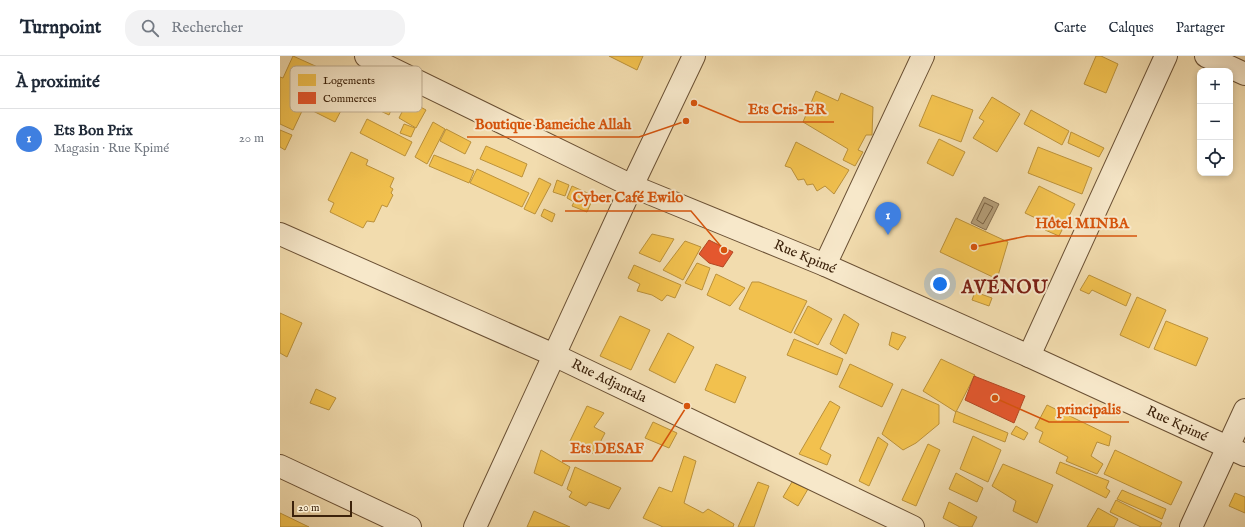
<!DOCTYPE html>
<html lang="fr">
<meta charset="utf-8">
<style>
body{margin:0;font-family:"IM FELL English",serif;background:#f2f2f3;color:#1f2937}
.controls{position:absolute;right:12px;top:12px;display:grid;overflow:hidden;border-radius:8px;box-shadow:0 2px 6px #0003}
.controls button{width:36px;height:36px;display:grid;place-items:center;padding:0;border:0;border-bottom:1px solid #e0e1e3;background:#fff;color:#1f2937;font:20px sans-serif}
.scale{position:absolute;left:12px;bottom:10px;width:60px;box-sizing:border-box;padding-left:4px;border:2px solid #3c220b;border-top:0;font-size:11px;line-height:14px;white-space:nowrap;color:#3c220b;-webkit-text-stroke:3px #f7e8ca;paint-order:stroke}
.you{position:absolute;left:660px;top:228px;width:14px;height:14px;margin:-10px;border:3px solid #fff;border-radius:50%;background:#1a73e8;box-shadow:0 0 0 6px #1a73e833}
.badge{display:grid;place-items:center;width:26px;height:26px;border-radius:50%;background:#d93025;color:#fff;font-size:13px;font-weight:700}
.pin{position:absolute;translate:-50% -33px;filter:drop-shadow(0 1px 2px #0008)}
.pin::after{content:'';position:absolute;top:21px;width:14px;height:12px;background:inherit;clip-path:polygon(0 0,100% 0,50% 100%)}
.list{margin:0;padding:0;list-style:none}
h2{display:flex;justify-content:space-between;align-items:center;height:52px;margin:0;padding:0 16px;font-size:17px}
h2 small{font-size:13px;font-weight:400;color:#747a83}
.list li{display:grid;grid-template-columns:26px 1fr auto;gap:12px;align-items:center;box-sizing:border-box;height:60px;padding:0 16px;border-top:1px solid #e0e1e3}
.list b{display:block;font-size:15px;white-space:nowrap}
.list p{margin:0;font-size:13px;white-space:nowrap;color:#747a83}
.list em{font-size:13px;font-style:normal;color:#747a83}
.icon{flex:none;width:22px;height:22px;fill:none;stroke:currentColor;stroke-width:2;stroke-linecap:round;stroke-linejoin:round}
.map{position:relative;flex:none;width:965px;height:471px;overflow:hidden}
header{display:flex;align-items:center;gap:24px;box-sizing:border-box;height:56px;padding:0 20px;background:#fff;border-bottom:1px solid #e0e1e3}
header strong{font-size:19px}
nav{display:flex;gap:22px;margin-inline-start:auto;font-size:14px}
.search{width:280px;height:36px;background:#f2f2f3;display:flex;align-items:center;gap:10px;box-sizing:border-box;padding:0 14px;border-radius:16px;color:#747a83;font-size:15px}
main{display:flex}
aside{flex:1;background:#fff}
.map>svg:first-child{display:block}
</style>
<header>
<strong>Turnpoint</strong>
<div class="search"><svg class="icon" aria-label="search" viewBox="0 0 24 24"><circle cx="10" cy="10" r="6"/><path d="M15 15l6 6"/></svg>Rechercher</div>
<nav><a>Carte</a><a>Calques</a><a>Partager</a></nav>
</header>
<main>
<aside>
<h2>À proximité<small></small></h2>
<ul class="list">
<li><span class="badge" style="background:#3f7fe0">1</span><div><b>Ets Bon Prix</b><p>Magasin · Rue Kpimé</p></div><em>20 m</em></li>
</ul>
</aside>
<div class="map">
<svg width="965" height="471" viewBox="0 0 965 471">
<rect width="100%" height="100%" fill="#f2dcae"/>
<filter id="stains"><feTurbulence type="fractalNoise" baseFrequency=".005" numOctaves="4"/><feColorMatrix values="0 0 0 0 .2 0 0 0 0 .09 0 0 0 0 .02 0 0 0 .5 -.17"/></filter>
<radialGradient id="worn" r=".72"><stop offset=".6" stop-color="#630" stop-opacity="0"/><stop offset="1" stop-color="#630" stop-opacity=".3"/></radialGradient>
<!-- water -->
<polygon fill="#b49d77" stroke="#846c4c" points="704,141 719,148 706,174 691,167"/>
<!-- homes -->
<g fill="#f2c14e" stroke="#bb913a">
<polygon points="13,0 42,13 13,74 0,68 0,21 3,22"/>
<polygon points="329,0 363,0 357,14"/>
<polygon points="816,0 821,0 838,8 826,37 804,28"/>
<polygon points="47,14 75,28 55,66 27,52"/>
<polygon points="96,31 117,40 109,59 88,49"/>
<polygon points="536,35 558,45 561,37 593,51 592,79 586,79 578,94 583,96 575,110 563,104 568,93 523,66"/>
<polygon points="652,39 693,54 681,86 639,70"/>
<polygon points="712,41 740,58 717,96 693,82 704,65 699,62"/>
<polygon points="128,44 146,54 136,72 119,62"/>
<polygon points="751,54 789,75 782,89 744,68"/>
<polygon points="87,63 132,86 125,100 80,77"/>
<polygon points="153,66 165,73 147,108 135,101"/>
<polygon points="124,68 135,72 131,81 120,77"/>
<polygon points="166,73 191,86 185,98 160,85"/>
<polygon points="0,74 12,79 5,94 0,91"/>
<polygon points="791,76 824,92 819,101 788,87"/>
<polygon points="659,83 685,96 673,120 647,107"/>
<polygon points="516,86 569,114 554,138 545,130 537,135 533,128 527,129 524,123 518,124 511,112 505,110"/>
<polygon points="206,90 247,108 242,121 200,103"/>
<polygon points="758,91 812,112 802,138 748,117"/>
<polygon points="71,96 88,104 86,109 114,122 110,131 113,133 111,137 113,139 107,151 102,149 94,166 87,165 83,172 50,156 54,147 48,144"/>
<polygon points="154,99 194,115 189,127 149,110"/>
<polygon points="197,113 249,137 242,151 190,127"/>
<polygon points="259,122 271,128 255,158 244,153"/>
<polygon points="277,124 289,129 285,140 273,136"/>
<polygon points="292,130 314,140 307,156 292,150 294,146 287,142"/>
<polygon points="759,130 795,148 779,180 765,174 768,168 745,157"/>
<polygon points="264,153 275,158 272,166 261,160"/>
<polygon points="676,162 728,186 717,223 660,196"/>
<polygon points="372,178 394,183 380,206 359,197"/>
<polygon points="405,185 421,191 403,224 383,214"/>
<polygon points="417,207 430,212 422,234 405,227"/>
<polygon points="354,209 401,229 395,242 387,239 382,245 372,239 357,235 360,228 348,222"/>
<polygon points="436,218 465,232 450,250 427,239"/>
<polygon points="809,219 851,238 846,250 812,234 809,238 800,234"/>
<polygon points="472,226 479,226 527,245 511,277 459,253"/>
<polygon points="695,236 712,242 709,250 692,244"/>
<polygon points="857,241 886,254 869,292 840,279"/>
<polygon points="528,250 552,263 538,289 514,277"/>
<polygon points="0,257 22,267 7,301 0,297"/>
<polygon points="564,258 579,268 566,298 550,288"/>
<polygon points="340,260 370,274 351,314 320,300"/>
<polygon points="886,265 928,282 916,310 874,293"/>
<polygon points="612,276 626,281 618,294 609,289"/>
<polygon points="388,277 414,291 395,327 369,314"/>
<polygon points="514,283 563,303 557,319 507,299"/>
<polygon points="661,303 695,319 676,356 643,335"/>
<polygon points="436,308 466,321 455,347 425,334"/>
<polygon points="570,308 613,328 602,351 559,331"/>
<polygon points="36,333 56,342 49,354 30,347"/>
<polygon points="622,333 659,349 659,368 636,387 623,394 602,378"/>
<polygon points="550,345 560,351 540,393 551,399 547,409 519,398"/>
<polygon points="767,349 831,380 829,390 817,386 811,400 823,408 817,418 786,405 788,401 759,386 763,376 755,372"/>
<polygon points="307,350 324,357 314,371 325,377 314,398 290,385"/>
<polygon points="676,355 728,377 725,386 673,366"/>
<polygon points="373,366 397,377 389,392 365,382"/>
<polygon points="736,370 748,377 744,384 731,378"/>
<polygon points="693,380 721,394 708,426 680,413"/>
<polygon points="598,381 608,388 589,430 579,425"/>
<polygon points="648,388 660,394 636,450 622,444"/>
<polygon points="261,394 290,411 282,430 254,417"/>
<polygon points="835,394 902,426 891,449 824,418"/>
<polygon points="404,400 416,405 404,447 423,457 428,453 454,468 453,471 383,471 363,462 379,431 392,436"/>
<polygon points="780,406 829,425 826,432 830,435 826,442 776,417"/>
<polygon points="723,408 773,429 757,467 733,455 736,445 712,430"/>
<polygon points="295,411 341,432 329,453 309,446 306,450 289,441 292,436 287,433"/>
<polygon points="676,417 703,432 697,446 669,433"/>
<polygon points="478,426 489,430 474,471 458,471"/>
<polygon points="512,426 528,433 518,450 503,441"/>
<polygon points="842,434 886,453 882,463 837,443"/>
<polygon points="955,437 965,441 965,457 949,450"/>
<polygon points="836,444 882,467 880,471 861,471 830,456"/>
<polygon points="669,446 697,461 692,471 680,471 663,462"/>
<polygon points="818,452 838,463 834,471 807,471"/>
<polygon points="254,455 290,471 247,471"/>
<polygon points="0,457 29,471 0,471"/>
</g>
<!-- shops -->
<g fill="#e4572e" stroke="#b24724">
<polygon points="429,184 453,196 443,211 429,207 419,198"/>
<polygon points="694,320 745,340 734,367 685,344"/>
</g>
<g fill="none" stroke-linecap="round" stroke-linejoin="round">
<!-- shore -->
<polygon stroke="#786041" stroke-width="1" points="705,147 713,151 703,168 697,164"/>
<!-- minor casing -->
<g stroke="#6a5034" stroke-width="24">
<g id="minor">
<polyline points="86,0 352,130 545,209 749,300 965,399"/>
<polyline points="926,0 965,18"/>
<polyline points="0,178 274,299 633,471"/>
<polyline points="545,209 643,0"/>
<polyline points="749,300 886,0"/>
<polyline points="0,410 130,471"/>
<polyline points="195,471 352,130 414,0"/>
<polyline points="911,471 965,354"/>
</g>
</g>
<!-- minor -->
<use href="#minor" stroke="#f7e8ca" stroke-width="22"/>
</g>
<g text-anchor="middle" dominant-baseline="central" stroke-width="4" stroke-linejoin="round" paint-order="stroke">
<!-- street labels -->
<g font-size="14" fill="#3c220b" stroke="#f7e8ca">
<text transform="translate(525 201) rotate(23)">Rue Kpimé</text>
<text transform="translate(329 325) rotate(26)">Rue Adjantala</text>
<text transform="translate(897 368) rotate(25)">Rue Kpimé</text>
</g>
<!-- district labels -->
<g font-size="18" font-weight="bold" letter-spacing="1" fill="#7a1f14" stroke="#f7e8ca">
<text x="725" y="232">AVÉNOU</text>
</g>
</g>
<!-- legend -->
<rect x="10" y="10" width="132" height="46" rx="6" fill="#f7e8ca" stroke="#bfad91" stroke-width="1"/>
<rect x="18" y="18" width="18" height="12" fill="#f2c14e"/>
<rect x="18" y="36" width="18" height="12" fill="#e4572e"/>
<g font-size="11" fill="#3c220b">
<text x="43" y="28">Logements</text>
<text x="43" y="46">Commerces</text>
</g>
<!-- callouts -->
<path fill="none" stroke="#d7540c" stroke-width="1.5" d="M414 47L460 66H554M406 65L359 81H187M444 194L411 155H285M694 191L747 180H857M715 342L769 366H849M407 350L372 405H282"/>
<g fill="#d7540c" stroke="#f7e8ca" stroke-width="1.5">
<circle cx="414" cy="47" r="4"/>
<circle cx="406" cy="65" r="4"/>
<circle cx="444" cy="194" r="4"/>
<circle cx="694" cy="191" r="4"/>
<circle cx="715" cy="342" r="4"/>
<circle cx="407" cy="350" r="4"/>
</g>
<g font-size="15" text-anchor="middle" font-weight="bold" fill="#d7540c" stroke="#f7e8ca" stroke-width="4" stroke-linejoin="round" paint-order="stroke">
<text x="507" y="58">Ets Cris-ER</text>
<text x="273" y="73">Boutique Bameiche Allah</text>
<text x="348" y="146">Cyber Café Ewilo</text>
<text x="802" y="172">Hôtel MINBA</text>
<text x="809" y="358">principalis</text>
<text x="327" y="397">Ets DESAF</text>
</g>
<rect width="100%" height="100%" filter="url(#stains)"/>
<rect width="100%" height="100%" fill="url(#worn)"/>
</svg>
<div class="controls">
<button>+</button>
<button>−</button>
<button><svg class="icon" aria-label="locate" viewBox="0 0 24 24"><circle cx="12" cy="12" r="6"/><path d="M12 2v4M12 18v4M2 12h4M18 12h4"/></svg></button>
</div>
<div class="scale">20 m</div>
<div class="you"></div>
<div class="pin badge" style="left:608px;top:179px;background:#3f7fe0">1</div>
</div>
</main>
